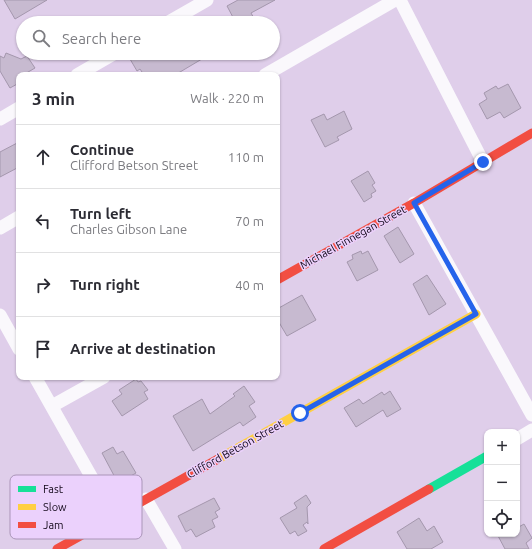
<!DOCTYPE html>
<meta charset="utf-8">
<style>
body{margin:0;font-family:Ubuntu,sans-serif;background:#f7f7f7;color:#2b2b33}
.controls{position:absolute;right:12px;bottom:12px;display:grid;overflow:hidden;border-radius:8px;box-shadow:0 1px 3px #0004}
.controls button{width:36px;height:36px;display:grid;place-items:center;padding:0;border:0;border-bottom:1px solid #e1e1e2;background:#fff;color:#2b2b33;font:20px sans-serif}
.stop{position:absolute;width:12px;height:12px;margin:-9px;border:3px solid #2563eb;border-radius:50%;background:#fff}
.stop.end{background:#2563eb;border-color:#fff;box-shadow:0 1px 4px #0008}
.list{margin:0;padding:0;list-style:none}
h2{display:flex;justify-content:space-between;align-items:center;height:52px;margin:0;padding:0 16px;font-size:17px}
h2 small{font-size:13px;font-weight:400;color:#7c7c81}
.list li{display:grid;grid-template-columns:26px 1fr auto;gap:12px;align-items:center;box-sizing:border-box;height:64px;padding:0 16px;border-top:1px solid #e1e1e2}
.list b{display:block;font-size:15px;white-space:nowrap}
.list p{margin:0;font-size:13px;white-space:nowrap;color:#7c7c81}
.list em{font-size:13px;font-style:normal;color:#7c7c81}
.icon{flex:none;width:22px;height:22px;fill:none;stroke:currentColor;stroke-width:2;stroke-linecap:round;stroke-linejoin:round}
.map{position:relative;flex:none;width:532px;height:549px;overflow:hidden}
.search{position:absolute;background:#fff;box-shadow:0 1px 3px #0004;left:16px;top:16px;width:264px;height:44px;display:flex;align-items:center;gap:10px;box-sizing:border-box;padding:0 14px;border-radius:22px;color:#7c7c81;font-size:15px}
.panel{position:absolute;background:#fff;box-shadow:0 1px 3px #0004;left:16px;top:72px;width:264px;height:308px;border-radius:8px}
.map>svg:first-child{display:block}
</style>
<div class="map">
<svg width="532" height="549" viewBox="0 0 532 549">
<rect width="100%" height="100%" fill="#dfceea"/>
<!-- building -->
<g fill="#c7bad0" stroke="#a497ad">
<polygon points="4,0 47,0 15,19"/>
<polygon points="238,0 275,0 251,13 255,20 249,23 236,23 227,6"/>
<polygon points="6,53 21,59 27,56 35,68 23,75 19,75 19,83 10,88 0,71 0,56 4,58"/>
<polygon points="140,53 212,53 175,75 144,75 140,69 137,71 130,59"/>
<polygon points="508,84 521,108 504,118 500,112 487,119 479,104 487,99 484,93 496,86 498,89"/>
<polygon points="344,111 352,129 337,137 339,140 325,147 311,120 324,114 327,120"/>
<polygon points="19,142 19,167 0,177 0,152"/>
<polygon points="368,171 375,183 372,185 376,191 371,194 372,197 364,202 351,181"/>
<polygon points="398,227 414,254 400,263 384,236"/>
<polygon points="361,251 362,254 368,251 378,270 357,281 347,262 353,259 352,255"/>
<polygon points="427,275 446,304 429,315 413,284"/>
<polygon points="302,295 316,320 287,336 277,319 277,309"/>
<polygon points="136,379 138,382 141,381 148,390 144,392 148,399 122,416 112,401 122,394 119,390"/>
<polygon points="244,386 255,402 249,406 256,417 243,426 240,422 193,451 173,416 202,399 210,414 235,396 233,394"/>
<polygon points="390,391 401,409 387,417 383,410 356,427 344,408 359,399 363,404 382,392 384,395"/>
<polygon points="113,447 117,454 123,451 136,473 118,483 102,453"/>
<polygon points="306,495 311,503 307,507 308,524 307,522 303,525 307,531 298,536 295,531 290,534 280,518 297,508 294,503"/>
<polygon points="214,498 220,509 215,512 218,517 212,520 215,527 196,537 191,529 186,532 178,516"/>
<polygon points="419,518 427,531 434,526 443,542 431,549 407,549 397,532"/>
<polygon points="524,524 532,538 526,543 529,549 505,549 497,534 517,534 517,528"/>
</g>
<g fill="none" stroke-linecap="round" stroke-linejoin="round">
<!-- street -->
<g stroke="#faf8fc" stroke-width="13">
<polyline points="400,0 483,162"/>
<polyline points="167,23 207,0"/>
<polyline points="77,75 115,53"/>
<polyline points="265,75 395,0"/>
<polyline points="0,119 19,108"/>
<polyline points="414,203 532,415"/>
<polyline points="0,228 19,217"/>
<polyline points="0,315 19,349"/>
<polyline points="35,377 114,517"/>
<polyline points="52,406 104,377"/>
<polyline points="517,439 532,430"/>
<polyline points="146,499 175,549"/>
</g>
<!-- fast -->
<polyline stroke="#16e098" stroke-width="9" points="429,489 487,456"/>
<!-- slow -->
<polyline stroke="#ffcf43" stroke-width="9" points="218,459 476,314"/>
<!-- jam -->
<g stroke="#f24e42" stroke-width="9">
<polyline points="277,280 414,203 532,133"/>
<polyline points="57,549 218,459"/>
<polyline points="324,549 429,489"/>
</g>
</g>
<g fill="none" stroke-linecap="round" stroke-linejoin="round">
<!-- route -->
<polyline stroke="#2563eb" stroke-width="5" points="300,413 476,314 414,203 483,162"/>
</g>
<g text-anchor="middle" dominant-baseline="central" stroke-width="3" stroke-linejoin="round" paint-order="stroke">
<!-- street labels -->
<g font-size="11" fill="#13081a" stroke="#ebd1fc">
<text transform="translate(353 237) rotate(-29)">Michael Finnegan Street</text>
<text transform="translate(235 449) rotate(-29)">Clifford Betson Street</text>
</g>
</g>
<!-- legend -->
<rect x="10" y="475" width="132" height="64" rx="6" fill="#ebd1fc" stroke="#aa95b8" stroke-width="1"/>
<rect x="18" y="486" width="18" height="6" fill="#16e098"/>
<rect x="18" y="504" width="18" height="6" fill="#ffcf43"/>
<rect x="18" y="522" width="18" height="6" fill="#f24e42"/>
<g font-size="11" fill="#13081a">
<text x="43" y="493">Fast</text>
<text x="43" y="511">Slow</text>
<text x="43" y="529">Jam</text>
</g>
</svg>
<div class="controls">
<button>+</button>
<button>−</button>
<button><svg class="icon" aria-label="locate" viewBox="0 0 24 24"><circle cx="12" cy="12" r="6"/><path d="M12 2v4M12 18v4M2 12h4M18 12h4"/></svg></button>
</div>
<div class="stop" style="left:300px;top:413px"></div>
<div class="stop end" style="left:483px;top:162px"></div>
<div class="search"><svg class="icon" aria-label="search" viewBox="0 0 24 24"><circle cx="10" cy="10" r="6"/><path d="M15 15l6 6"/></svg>Search here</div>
<section class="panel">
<h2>3 min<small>Walk · 220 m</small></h2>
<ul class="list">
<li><svg class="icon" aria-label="ahead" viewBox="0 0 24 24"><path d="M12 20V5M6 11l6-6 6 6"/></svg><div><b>Continue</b><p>Clifford Betson Street</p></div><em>110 m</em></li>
<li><svg class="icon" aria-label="left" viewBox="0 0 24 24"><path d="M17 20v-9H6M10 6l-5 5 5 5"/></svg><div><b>Turn left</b><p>Charles Gibson Lane</p></div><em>70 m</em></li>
<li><svg class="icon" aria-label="right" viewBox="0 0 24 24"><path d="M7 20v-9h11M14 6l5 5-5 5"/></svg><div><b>Turn right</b></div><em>40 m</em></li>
<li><svg class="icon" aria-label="arrive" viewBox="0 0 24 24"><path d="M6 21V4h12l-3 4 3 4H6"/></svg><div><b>Arrive at destination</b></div></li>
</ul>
</section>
</div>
